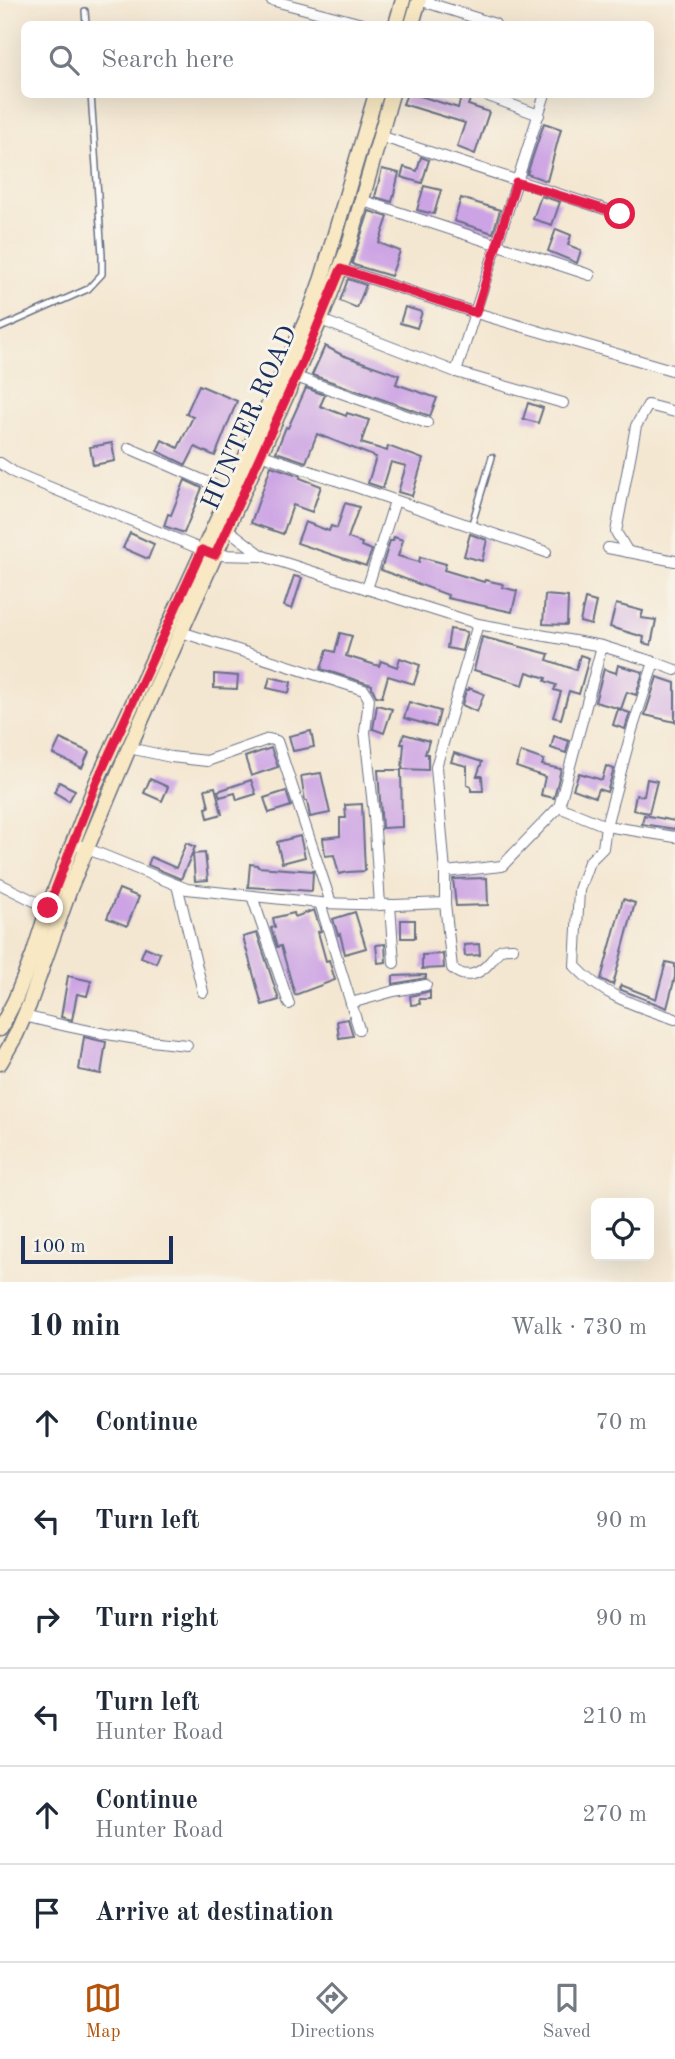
<!DOCTYPE html>
<meta charset="utf-8">
<style>
body{margin:0;font-family:"Old Standard TT",serif;background:#f2f2f3;color:#1f2937}
.controls{position:absolute;right:21px;bottom:21px;display:grid;overflow:hidden;border-radius:10px;box-shadow:0 7px 28px #0002}
.controls button{width:63px;height:63px;display:grid;place-items:center;padding:0;border:0;border-bottom:2px solid #e0e1e3;background:#fff;color:#1f2937;font:35px sans-serif}
.scale{position:absolute;left:21px;bottom:18px;width:152px;box-sizing:border-box;padding-left:7px;border:4px solid #1b2f5e;border-top:0;font-size:19px;line-height:24px;white-space:nowrap;color:#1b2f5e;-webkit-text-stroke:5px #f7f3e8;paint-order:stroke}
.stop{position:absolute;width:21px;height:21px;margin:-16px;border:5px solid #e11d48;border-radius:50%;background:#fff}
.stop.end{background:#e11d48;border-color:#fff;box-shadow:0 2px 7px #0008}
.list{margin:0;padding:0;list-style:none}
h2{display:flex;justify-content:space-between;align-items:center;height:91px;margin:0;padding:0 28px;font-size:30px}
h2 small{font-size:23px;font-weight:400;color:#747a83}
.list li{display:grid;grid-template-columns:46px 1fr auto;gap:21px;align-items:center;box-sizing:border-box;height:98px;padding:0 28px;border-top:2px solid #e0e1e3}
.list b{display:block;font-size:26px;white-space:nowrap}
.list p{margin:0;font-size:23px;white-space:nowrap;color:#747a83}
.list em{font-size:23px;font-style:normal;color:#747a83}
.icon{flex:none;width:38px;height:38px;fill:none;stroke:currentColor;stroke-width:2;stroke-linecap:round;stroke-linejoin:round}
.map{position:relative;flex:none;width:675px;height:1282px;overflow:hidden}
.search{position:absolute;background:#fff;box-shadow:0 7px 28px #0002;left:21px;right:21px;top:21px;height:77px;display:flex;align-items:center;gap:18px;box-sizing:border-box;padding:0 24px;border-radius:10px;color:#747a83;font-size:26px}
.sheet{height:679px;background:#fff}
nav{display:flex;justify-content:space-around;align-items:center;box-sizing:border-box;height:98px;border-top:2px solid #e0e1e3;background:#fff;font-size:19px;color:#747a83}
nav a{display:grid;justify-items:center;gap:4px}
nav .on{color:#b45309}
.map>svg:first-child{display:block}
</style>
<div class="map">
<svg width="675" height="1282" viewBox="0 0 675 1282">
<rect width="100%" height="100%" fill="#f7f3e8"/>
<filter id="ink" filterUnits="userSpaceOnUse"><feTurbulence type="fractalNoise" baseFrequency=".0143" numOctaves="2"/><feDisplacementMap in="SourceGraphic" scale="14" xChannelSelector="R" yChannelSelector="G"/><feConvolveMatrix kernelMatrix="1 2 1 2 8 2 1 2 1" color-interpolation-filters="sRGB"/></filter>
<filter id="wash" filterUnits="userSpaceOnUse"><feTurbulence type="fractalNoise" baseFrequency=".00686" numOctaves="4" result="noise"/><feDisplacementMap in="SourceGraphic" scale="28" xChannelSelector="R" yChannelSelector="G"/><feGaussianBlur stdDeviation="1.57" result="paint"/><feColorMatrix in="noise" values="0 0 0 0 0 0 0 0 0 0 0 0 0 0 0 0 0 1.4 0 .05"/><feComposite in="paint" operator="in"/></filter>
<g filter="url(#wash)">
<rect width="100%" height="100%" fill="#f4e7d1"/>
<g id="blocks">
<!-- building -->
<g fill="#cca3e4">
<polygon points="407,94 414,94 458,108 461,97 470,100 468,105 489,112 475,154 457,147 465,123 403,104"/>
<polygon points="544,123 561,129 547,181 527,174"/>
<polygon points="421,157 429,160 422,183 401,177 404,167 417,171"/>
<polygon points="382,169 399,173 392,202 375,197"/>
<polygon points="424,186 441,190 434,214 417,210"/>
<polygon points="541,196 560,202 552,225 533,219"/>
<polygon points="461,198 500,210 493,233 454,221"/>
<polygon points="369,211 388,217 379,243 400,251 391,276 354,265 352,263"/>
<polygon points="556,229 571,235 568,245 581,250 577,263 548,251"/>
<polygon points="348,279 366,285 357,308 340,301"/>
<polygon points="405,307 422,312 417,328 400,323"/>
<polygon points="325,346 342,355 399,375 396,384 437,398 430,416 312,375"/>
<polygon points="199,385 237,401 215,456 195,447 186,465 157,451 162,440 178,448 193,417 186,414"/>
<polygon points="306,388 325,395 320,406 346,416 347,413 369,420 361,443 387,451 388,446 423,459 412,496 398,492 406,466 391,462 383,488 368,483 376,457 317,434 306,462 276,452 286,427 288,428"/>
<polygon points="528,403 543,408 538,423 523,419"/>
<polygon points="112,443 115,461 93,465 90,447"/>
<polygon points="271,466 301,476 300,478 321,486 312,512 293,505 283,534 251,523"/>
<polygon points="185,480 202,488 184,533 164,526 168,514 171,515"/>
<polygon points="345,503 359,507 348,538 362,543 361,546 372,550 366,566 297,543 305,522 329,531 331,526 337,528"/>
<polygon points="130,533 154,544 148,559 123,548"/>
<polygon points="470,534 487,540 482,561 464,556"/>
<polygon points="394,537 403,540 398,556 419,562 420,557 428,559 446,564 444,570 484,582 485,580 503,584 502,587 517,591 512,612 447,598 448,595 381,570 390,541 393,541"/>
<polygon points="294,576 302,578 292,609 284,606"/>
<polygon points="545,595 568,597 567,625 543,624"/>
<polygon points="585,599 596,602 591,625 580,622"/>
<polygon points="616,604 643,611 641,618 656,620 651,645 643,643 644,637 610,627"/>
<polygon points="450,629 467,632 462,651 447,648"/>
<polygon points="340,633 352,636 346,656 379,666 381,661 397,667 400,658 420,665 414,684 388,676 382,697 376,696 372,688 372,685 321,669 327,650 335,652"/>
<polygon points="482,637 549,654 547,660 576,670 580,655 589,658 579,694 569,691 561,719 553,717 561,692 554,690 556,685 545,681 546,678 527,672 523,685 474,670"/>
<polygon points="618,665 643,672 636,695 627,692 621,709 595,702 604,669 616,673"/>
<polygon points="214,674 238,676 237,689 214,688"/>
<polygon points="270,677 291,682 289,693 267,688"/>
<polygon points="657,677 675,683 675,722 645,715"/>
<polygon points="469,688 484,694 477,712 462,705 466,690 469,690"/>
<polygon points="409,702 440,711 436,727 404,718"/>
<polygon points="377,705 392,709 384,733 373,729"/>
<polygon points="618,709 630,713 625,729 613,725"/>
<polygon points="311,731 314,747 293,751 289,736"/>
<polygon points="404,734 429,741 425,754 428,754 428,770 402,769 404,744 401,744"/>
<polygon points="554,736 569,741 566,753 551,748"/>
<polygon points="60,739 89,752 82,768 53,754"/>
<polygon points="271,748 278,767 251,776 245,757"/>
<polygon points="521,752 544,760 542,765 561,769 554,798 541,795 545,777 516,767"/>
<polygon points="454,753 482,762 477,776 482,776 483,791 471,791 471,787 467,785 467,766 451,762"/>
<polygon points="606,766 614,769 607,792 598,789 595,797 573,789 579,773 602,780"/>
<polygon points="378,770 401,770 402,827 382,828"/>
<polygon points="321,773 330,813 310,817 307,801 305,801 301,776"/>
<polygon points="150,779 168,787 162,801 144,793"/>
<polygon points="647,779 657,781 649,813 633,810 636,795 644,796"/>
<polygon points="251,780 256,794 237,800 235,793 220,797 218,791"/>
<polygon points="59,782 75,790 69,801 54,792"/>
<polygon points="215,787 222,814 208,818 206,808 209,807 205,789"/>
<polygon points="286,791 291,806 269,813 264,798"/>
<polygon points="362,804 365,871 348,872 339,874 334,855 325,856 323,838 340,836 340,818 346,818 345,805"/>
<polygon points="644,815 675,821 675,829 642,824"/>
<polygon points="300,836 305,857 282,863 277,842"/>
<polygon points="186,843 195,847 181,879 148,865 151,857 176,868"/>
<polygon points="205,853 208,880 195,881 193,854"/>
<polygon points="250,864 257,865 258,867 313,871 312,891 248,887"/>
<polygon points="487,878 488,905 456,906 453,879"/>
<polygon points="119,889 139,897 127,926 107,918"/>
<polygon points="623,899 635,903 613,985 601,979"/>
<polygon points="314,910 321,931 318,932 326,961 329,960 335,980 295,995 281,946 277,947 271,928 275,927 273,918 294,913 295,917"/>
<polygon points="355,912 366,948 345,954 340,934 338,935 333,919"/>
<rect x="401" y="920" width="14" height="18"/>
<polygon points="257,933 279,1000 262,1005 243,937"/>
<polygon points="385,944 386,962 378,963 376,945"/>
<polygon points="479,944 480,955 465,956 464,945"/>
<polygon points="145,947 160,953 156,963 141,957"/>
<polygon points="443,954 444,968 422,969 422,955"/>
<polygon points="666,962 675,964 675,977 667,1008 619,989 621,985 656,999"/>
<polygon points="426,975 426,978 393,984 393,976"/>
<polygon points="68,976 91,981 87,996 77,994 72,1020 61,1017"/>
<polygon points="430,991 430,999 419,999 420,1004 411,1005 410,996"/>
<polygon points="348,1019 353,1036 339,1038 337,1021"/>
<polygon points="84,1037 106,1042 101,1074 79,1070"/>
</g>
</g>
</g>
<g filter="url(#ink)">
<use href="#blocks" fill-opacity="0" stroke="#676f86" stroke-width="2"/>
<g fill="none" stroke-linecap="round" stroke-linejoin="round">
<!-- lane casing -->
<g stroke="#676f86" stroke-width="8">
<g id="lane">
<polyline points="85,11 86,24"/>
<polyline points="0,328 88,289 102,274 102,255 91,94"/>
<polyline points="471,527 492,457"/>
</g>
</g>
<!-- street casing -->
<g stroke="#676f86" stroke-width="12">
<g id="street">
<polyline points="271,0 362,24"/>
<polyline points="419,0 495,24"/>
<polyline points="483,94 539,115"/>
<polyline points="545,94 456,372 563,403"/>
<polyline points="380,136 620,214"/>
<polyline points="361,200 590,275"/>
<polyline points="341,269 476,313 675,371"/>
<polyline points="321,320 456,372"/>
<polyline points="296,377 427,423"/>
<polyline points="129,448 230,492"/>
<polyline points="260,454 546,552"/>
<polyline points="0,463 15,473 215,555 263,556 478,624 602,646 654,662 675,670"/>
<polyline points="222,525 263,556"/>
<polyline points="608,548 675,561"/>
<polyline points="628,552 616,532 636,426 648,405 675,412"/>
<polyline points="367,589 395,501"/>
<polyline points="181,632 364,690 369,699 365,732 374,815 380,905"/>
<path d="M654 662 632 730 606 826 603 848 589 862 579 890 575 966C604 997 637 1006 675 1019"/>
<polyline points="129,748 171,757 207,761 269,739 277,741 331,903"/>
<polyline points="559,807 602,646"/>
<path d="M73 843 187 889 320 903 395 905 445 903 452 968C465 980 479 975 490 962 494 958 497 951 502 949 504 948 511 948 513 948"/>
<polyline points="445,872 502,866 559,807 606,826 675,837"/>
<polyline points="0,884 48,908"/>
<polyline points="177,885 203,992"/>
<polyline points="252,896 289,1004"/>
<polyline points="320,903 359,1029"/>
<polyline points="445,903 445,872 436,767 478,624"/>
<polyline points="390,905 394,963"/>
<polyline points="351,1003 394,991 426,985"/>
<path d="M24 1016C79 1030 130 1040 187 1045"/>
</g>
</g>
<!-- secondary casing -->
<g stroke="#676f86" stroke-width="17">
<g id="secondary">
<polyline points="396,24 403,0"/>
<polyline points="412,24 419,0"/>
<polyline points="0,1029 15,1000 33,955 48,908 96,783 230,492 310,311 322,278 376,94"/>
<polyline points="0,1063 16,1035 29,1005 71,886 129,748 323,314 349,245 392,94"/>
</g>
</g>
<!-- lane -->
<use href="#lane" stroke="#fff" stroke-width="5"/>
<!-- street -->
<use href="#street" stroke="#fff" stroke-width="10"/>
<!-- secondary -->
<use href="#secondary" stroke="#f8e8c3" stroke-width="14"/>
</g>
</g>
<g fill="none" stroke-linecap="round" stroke-linejoin="round" filter="url(#ink)">
<!-- route -->
<polyline stroke="#e11d48" stroke-width="9" points="48,908 96,783 202,550 215,555 303,361 341,269 476,313 516,182 620,214"/>
</g>
<g text-anchor="middle" dominant-baseline="central" stroke-width="6" stroke-linejoin="round" paint-order="stroke">
<!-- street labels -->
<g font-size="26" fill="#1b2f5e" stroke="#f7f3e8">
<text transform="translate(250 418) rotate(-66)">HUNTER ROAD</text>
</g>
</g>
</svg>
<div class="controls">
<button><svg class="icon" aria-label="locate" viewBox="0 0 24 24"><circle cx="12" cy="12" r="6"/><path d="M12 2v4M12 18v4M2 12h4M18 12h4"/></svg></button>
</div>
<div class="scale">100 m</div>
<div class="stop" style="left:620px;top:214px"></div>
<div class="stop end" style="left:48px;top:908px"></div>
<div class="search"><svg class="icon" aria-label="search" viewBox="0 0 24 24"><circle cx="10" cy="10" r="6"/><path d="M15 15l6 6"/></svg>Search here</div>
</div>
<section class="sheet">
<h2>10 min<small>Walk · 730 m</small></h2>
<ul class="list">
<li><svg class="icon" aria-label="ahead" viewBox="0 0 24 24"><path d="M12 20V5M6 11l6-6 6 6"/></svg><div><b>Continue</b></div><em>70 m</em></li>
<li><svg class="icon" aria-label="left" viewBox="0 0 24 24"><path d="M17 20v-9H6M10 6l-5 5 5 5"/></svg><div><b>Turn left</b></div><em>90 m</em></li>
<li><svg class="icon" aria-label="right" viewBox="0 0 24 24"><path d="M7 20v-9h11M14 6l5 5-5 5"/></svg><div><b>Turn right</b></div><em>90 m</em></li>
<li><svg class="icon" aria-label="left" viewBox="0 0 24 24"><path d="M17 20v-9H6M10 6l-5 5 5 5"/></svg><div><b>Turn left</b><p>Hunter Road</p></div><em>210 m</em></li>
<li><svg class="icon" aria-label="ahead" viewBox="0 0 24 24"><path d="M12 20V5M6 11l6-6 6 6"/></svg><div><b>Continue</b><p>Hunter Road</p></div><em>270 m</em></li>
<li><svg class="icon" aria-label="arrive" viewBox="0 0 24 24"><path d="M6 21V4h12l-3 4 3 4H6"/></svg><div><b>Arrive at destination</b></div></li>
</ul>
</section>
<nav>
<a class="on"><svg class="icon" aria-label="map" viewBox="0 0 24 24"><path d="M3 6l6-2 6 2 6-2v14l-6 2-6-2-6 2zM9 4v14M15 6v14"/></svg>Map</a>
<a><svg class="icon" aria-label="directions" viewBox="0 0 24 24"><path d="M12 3l9 9-9 9-9-9zM9 14v-3h6M13 9l2 2-2 2"/></svg>Directions</a>
<a><svg class="icon" aria-label="saved" viewBox="0 0 24 24"><path d="M7 4h10v16l-5-4-5 4z"/></svg>Saved</a>
</nav>
